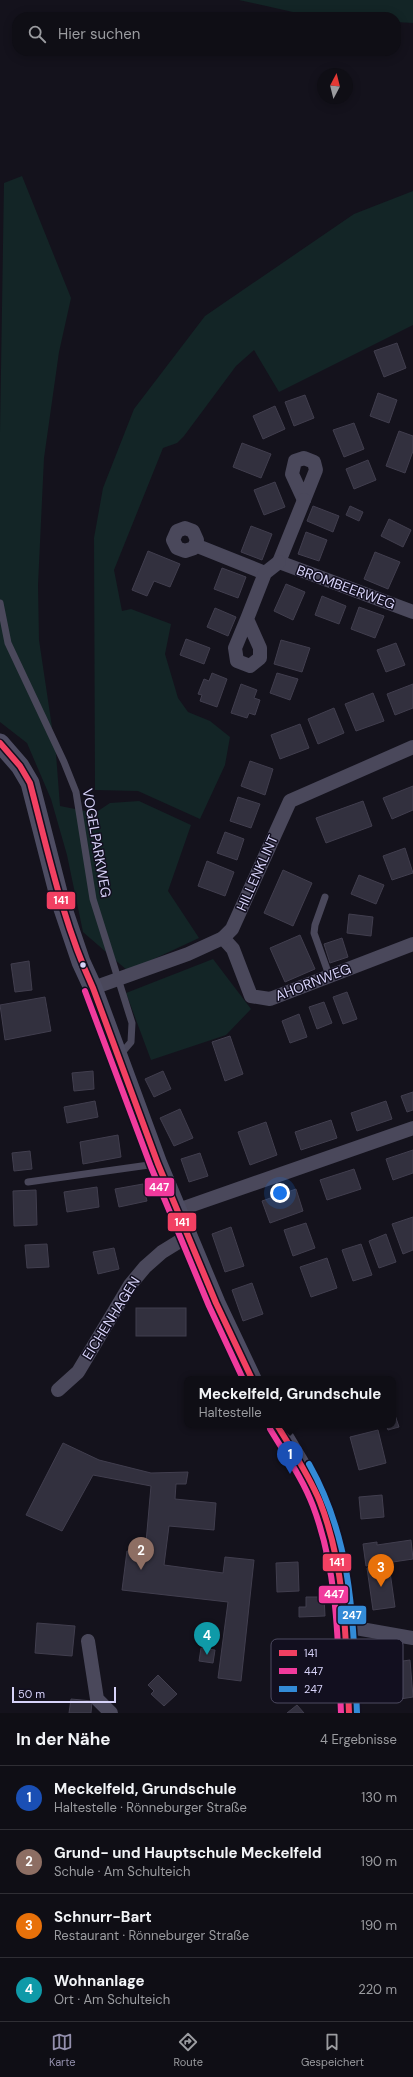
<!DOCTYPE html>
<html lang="de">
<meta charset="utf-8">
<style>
body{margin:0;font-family:"DM Sans",sans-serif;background:#18171e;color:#f1f3f6}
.compass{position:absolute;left:317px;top:68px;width:36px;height:36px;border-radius:50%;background:#0f0e15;box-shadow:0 2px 10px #0003;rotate:7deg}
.scale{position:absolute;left:12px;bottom:10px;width:104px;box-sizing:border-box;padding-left:4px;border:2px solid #d7d3f9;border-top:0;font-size:11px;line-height:14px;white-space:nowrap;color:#d7d3f9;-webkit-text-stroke:3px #120f1f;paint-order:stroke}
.you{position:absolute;left:280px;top:1193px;width:14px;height:14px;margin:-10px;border:3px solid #fff;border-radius:50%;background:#1a73e8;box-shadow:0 0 0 6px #1a73e833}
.badge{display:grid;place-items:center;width:26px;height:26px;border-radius:50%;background:#938fac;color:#fff;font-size:13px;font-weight:700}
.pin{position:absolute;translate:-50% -33px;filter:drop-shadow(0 1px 2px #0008)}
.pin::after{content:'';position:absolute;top:21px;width:14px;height:12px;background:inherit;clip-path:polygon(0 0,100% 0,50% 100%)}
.popup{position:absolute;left:184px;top:1376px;width:212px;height:52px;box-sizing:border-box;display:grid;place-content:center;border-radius:8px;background:#0f0e15;filter:drop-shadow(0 1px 3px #0005);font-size:13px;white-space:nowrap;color:#9b9ca0}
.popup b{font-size:15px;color:#f1f3f6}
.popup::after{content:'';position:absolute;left:50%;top:100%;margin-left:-8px;border:8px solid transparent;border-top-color:#0f0e15}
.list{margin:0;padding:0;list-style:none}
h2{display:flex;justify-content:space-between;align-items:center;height:52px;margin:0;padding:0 16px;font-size:17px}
h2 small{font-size:13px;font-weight:400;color:#9b9ca0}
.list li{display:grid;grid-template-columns:26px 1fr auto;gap:12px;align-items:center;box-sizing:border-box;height:64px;padding:0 16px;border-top:1px solid #2f2e34}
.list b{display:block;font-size:15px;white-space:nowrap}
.list p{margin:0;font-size:13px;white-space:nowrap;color:#9b9ca0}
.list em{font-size:13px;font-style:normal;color:#9b9ca0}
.icon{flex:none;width:22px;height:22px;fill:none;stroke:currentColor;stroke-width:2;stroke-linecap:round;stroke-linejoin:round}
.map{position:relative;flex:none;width:413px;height:1713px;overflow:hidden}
.search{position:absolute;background:#0f0e15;box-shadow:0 2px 10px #0003;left:12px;right:12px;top:12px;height:44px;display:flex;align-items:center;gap:10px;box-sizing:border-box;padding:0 14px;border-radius:16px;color:#9b9ca0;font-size:15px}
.sheet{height:308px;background:#0f0e15}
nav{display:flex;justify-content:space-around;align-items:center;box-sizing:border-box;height:56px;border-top:1px solid #2f2e34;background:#0f0e15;font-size:11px;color:#9b9ca0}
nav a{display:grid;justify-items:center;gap:2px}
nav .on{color:#938fac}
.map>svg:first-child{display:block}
</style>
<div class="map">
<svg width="413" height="1713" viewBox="0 0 413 1713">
<rect width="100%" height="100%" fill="#14121c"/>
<!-- green -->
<g fill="#132526">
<polygon points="239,0 413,0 413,23 396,22 396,17 315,17"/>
<polygon points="22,176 71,298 59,352 44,458 38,585 39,640 56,754 60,806 95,813 110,803 139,801 191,825 168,891 199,938 128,971 83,932 67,855 51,799 27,743 0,722 0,432 4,183"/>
<polygon points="413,191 413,325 279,392 254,350 236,366 184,436 177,443 163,448 114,570 122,611 131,609 171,624 165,654 178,698 188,712 210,721 230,737 225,765 200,819 138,791 95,790 94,538 103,488 134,409 205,316 354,214"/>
<polygon points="213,959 251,1009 226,1035 151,1060 126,993"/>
</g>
<!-- building -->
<g fill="#32303e" stroke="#413e4e">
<polygon points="397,343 406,368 384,377 374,351"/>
<polygon points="378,393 397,400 389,423 370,416"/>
<polygon points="305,395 314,418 294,426 285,402"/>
<polygon points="275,406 285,429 263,439 253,416"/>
<polygon points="354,423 364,449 344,457 333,430"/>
<polygon points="399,431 413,436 413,451 405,473 386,466"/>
<polygon points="242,443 271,454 261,478 233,467"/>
<polygon points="368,460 376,480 354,489 346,469"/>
<polygon points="275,482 285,507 264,515 254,490"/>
<polygon points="313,506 339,516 333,532 307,521"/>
<polygon points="350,506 363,512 359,521 346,515"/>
<polygon points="389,519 411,530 403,547 381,536"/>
<polygon points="251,526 272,534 262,560 241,552"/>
<polygon points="306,532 327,540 319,561 298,554"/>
<polygon points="148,551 180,564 170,587 154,581 147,596 132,590"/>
<polygon points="375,552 400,562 388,589 364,579"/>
<polygon points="222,568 246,577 238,598 214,589"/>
<polygon points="286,584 305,592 293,620 274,611"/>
<polygon points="322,596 346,606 339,624 315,615"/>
<polygon points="359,607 384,616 375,638 351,629"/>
<polygon points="215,608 236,617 228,636 207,627"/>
<polygon points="186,639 210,648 204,664 180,655"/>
<polygon points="281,640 310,648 302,672 274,664"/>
<polygon points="396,643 405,665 386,672 377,650"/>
<polygon points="212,673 227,679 217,707 200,701 202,695 198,694 204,679 209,681"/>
<polygon points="277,673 298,679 290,700 270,693"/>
<polygon points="241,684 257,690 254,698 260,700 255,715 249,713 247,718 231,713"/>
<polygon points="413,684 413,708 395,715 387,694"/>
<polygon points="373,693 384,721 356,731 345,704"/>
<polygon points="334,708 344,733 318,744 308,719"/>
<polygon points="300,724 309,748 280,759 271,735"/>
<polygon points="250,761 273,769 265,795 241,786"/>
<polygon points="413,786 413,810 392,819 383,798"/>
<polygon points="238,797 260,804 251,828 230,821"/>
<polygon points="363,801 372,826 326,843 316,818"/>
<polygon points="225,832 244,839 237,860 217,853"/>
<polygon points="405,848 413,873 392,880 383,856"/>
<polygon points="207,861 234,872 225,896 198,886"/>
<polygon points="283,870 312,883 293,926 264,913"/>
<polygon points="359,875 384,885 376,904 351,894"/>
<polygon points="349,914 373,917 371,936 347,933"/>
<polygon points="300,935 315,969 285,982 270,948"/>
<polygon points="342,938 348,957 330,963 324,944"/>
<polygon points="29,961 32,990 15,992 11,964"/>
<polygon points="347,992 357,1019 343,1024 333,997"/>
<polygon points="45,997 51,1031 5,1040 0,1005"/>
<polygon points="324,1002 332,1023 317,1029 309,1007"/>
<polygon points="299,1014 307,1037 290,1043 282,1021"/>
<polygon points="230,1036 243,1074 225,1081 212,1042"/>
<polygon points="93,1071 94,1089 74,1091 72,1073"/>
<polygon points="163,1071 171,1089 154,1097 145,1079"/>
<polygon points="413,1092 413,1110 407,1112 401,1096"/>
<polygon points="95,1101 98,1117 67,1123 64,1107"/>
<polygon points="386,1101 392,1119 357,1131 351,1113"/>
<polygon points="180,1109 193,1138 174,1146 160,1118"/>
<polygon points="331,1120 337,1138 301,1150 295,1132"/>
<polygon points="266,1122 277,1155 250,1165 238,1132"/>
<polygon points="118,1135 121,1157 83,1164 80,1142"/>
<polygon points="413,1150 413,1173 393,1180 386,1159"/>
<polygon points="30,1151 32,1169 14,1171 12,1153"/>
<polygon points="200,1153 208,1176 189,1182 181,1159"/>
<polygon points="354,1169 361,1189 327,1200 320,1180"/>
<polygon points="143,1184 147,1201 119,1207 115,1189"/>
<polygon points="97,1187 99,1207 67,1212 64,1192"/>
<polygon points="296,1189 303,1211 270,1223 262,1201"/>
<polygon points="36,1190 37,1225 14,1226 13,1191"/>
<polygon points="413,1217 413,1250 403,1254 392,1224"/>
<polygon points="306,1223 315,1248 293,1256 284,1230"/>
<polygon points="231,1227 244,1266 225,1272 212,1234"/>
<polygon points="386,1234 396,1262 379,1268 369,1241"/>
<polygon points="47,1244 49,1267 27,1268 25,1245"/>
<polygon points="361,1244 372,1275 353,1281 342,1250"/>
<polygon points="114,1248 119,1269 98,1274 93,1252"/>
<polygon points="327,1258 337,1288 311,1297 300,1267"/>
<polygon points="252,1283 263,1314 243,1321 232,1290"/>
<rect x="136" y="1308" width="50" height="28"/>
<polygon points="393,1409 399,1427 388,1430 386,1425 393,1425"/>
<polygon points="378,1430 386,1463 359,1470 350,1437"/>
<polygon points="63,1443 99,1460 151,1473 188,1472 186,1484 176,1484 175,1499 216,1503 214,1530 169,1526 164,1565 223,1573 225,1557 254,1560 241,1681 218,1678 228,1602 122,1590 127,1551 145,1554 151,1486 93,1475 62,1531 26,1515"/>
<polygon points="382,1495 384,1517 361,1519 359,1497"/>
<polygon points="411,1540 413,1559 366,1566 363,1544 377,1542 377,1545"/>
<polygon points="298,1562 299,1591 277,1592 276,1563"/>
<polygon points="389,1565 395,1607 373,1610 367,1568"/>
<polygon points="306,1597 324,1597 325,1616 299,1617 299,1607 306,1607"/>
<polygon points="37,1623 75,1626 72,1656 35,1653"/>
<polygon points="201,1648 215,1650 213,1663 199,1661"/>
<polygon points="313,1648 328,1648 329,1680 308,1680 308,1674 294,1674 294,1660 313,1660"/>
<polygon points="387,1656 389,1695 360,1696 359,1658"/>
<polygon points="410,1660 413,1697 394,1700 389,1663"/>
<polygon points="158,1675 177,1694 164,1706 151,1694 154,1691 148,1685"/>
<polygon points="71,1699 92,1701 91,1713 69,1713"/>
<polygon points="297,1705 304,1713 287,1713"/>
</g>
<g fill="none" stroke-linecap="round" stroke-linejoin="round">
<!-- lane -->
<g stroke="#4a485b" stroke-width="7">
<polyline points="0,603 8,643 64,762 76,792 93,899 132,1023 131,1042 120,1055"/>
<polyline points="325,897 315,925 314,933 329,975"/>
<polyline points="28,1182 156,1164"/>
</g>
<!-- street -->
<g stroke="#4a485b" stroke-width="14">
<polygon points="304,458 314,462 316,470 304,500 292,474 295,461"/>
<polyline points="304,500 279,562 413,612"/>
<polyline points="195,545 197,540 193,531 185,528 177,531 173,540 177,548 185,551 194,548 195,545 265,573"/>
<polyline points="247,619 235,648 237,661 250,666 260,658 260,648 247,619 265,573 279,562"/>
<polyline points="223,938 233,949 251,996 270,999 413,944"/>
<polyline points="93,988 188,954 223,938 232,929 290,801 413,747"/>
<polyline points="178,1210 413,1128"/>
<polyline points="58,1390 78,1372 130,1285 145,1267 162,1252 188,1236"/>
<polyline points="344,1626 413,1638"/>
<polyline points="88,1641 97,1699 111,1713"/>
</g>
<!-- secondary -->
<g stroke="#4d4c62" stroke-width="19">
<polyline points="0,743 20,766 30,783 60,900 81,962 93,988 158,1164 216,1303 252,1379"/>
<path d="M277 1425C291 1450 309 1475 320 1502 347 1568 345 1644 349 1713"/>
</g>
<!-- bus-1 casing -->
<g stroke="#120f1f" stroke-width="9">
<g id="bus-1">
<path d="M0 743 20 766 30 783C48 852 63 923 93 988L158 1164 216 1303 252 1379"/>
<path d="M277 1425C292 1450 309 1475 320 1502 346 1569 346 1642 349 1713"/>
</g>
</g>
<!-- bus-2 casing -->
<g stroke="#120f1f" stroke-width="9">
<g id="bus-2">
<polyline points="85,991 151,1167 209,1306 243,1379"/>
<path d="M270 1429C285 1454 303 1479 313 1506 338 1572 338 1643 341 1713"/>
</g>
</g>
<!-- bus-3 casing -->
<g stroke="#120f1f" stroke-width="9">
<path id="bus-3" d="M309 1464C354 1544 353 1624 357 1713"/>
</g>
<!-- bus-1 -->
<use href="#bus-1" stroke="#f24062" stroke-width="6"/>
<!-- bus-2 -->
<use href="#bus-2" stroke="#f13a9d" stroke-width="6"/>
<!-- bus-3 -->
<use href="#bus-3" stroke="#338bd7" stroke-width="6"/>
</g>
<!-- markers -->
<circle fill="#d7d3f9" stroke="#120f1f" stroke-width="1.5" cx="83" cy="965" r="3.5"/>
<g text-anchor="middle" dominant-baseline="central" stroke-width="3" stroke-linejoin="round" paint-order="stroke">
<!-- street labels -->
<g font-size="14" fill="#d7d3f9" stroke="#120f1f">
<text transform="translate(346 587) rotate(20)">BROMBEERWEG</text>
<text transform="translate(97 843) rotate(80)">VOGELPARKWEG</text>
<text transform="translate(257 873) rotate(-66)">HILLENKLINT</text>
<text transform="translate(313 982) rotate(-21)">AHORNWEG</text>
<text transform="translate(111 1318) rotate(-58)">EICHENHAGEN</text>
</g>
</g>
<!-- legend -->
<rect x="271" y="1639" width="132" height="64" rx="6" fill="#120f1f" stroke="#4d4a60" stroke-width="1"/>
<rect x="279" y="1650" width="18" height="6" fill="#f24062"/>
<rect x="279" y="1668" width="18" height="6" fill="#f13a9d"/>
<rect x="279" y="1686" width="18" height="6" fill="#338bd7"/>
<g font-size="11" fill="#d7d3f9">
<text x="304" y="1657">141</text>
<text x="304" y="1675">447</text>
<text x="304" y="1693">247</text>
</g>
<g stroke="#120f1f" stroke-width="1.5">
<rect x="46" y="891" width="30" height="19" rx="4" fill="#f24062"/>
<rect x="144" y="1177" width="31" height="20" rx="4" fill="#f13a9d"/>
<rect x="167" y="1212" width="30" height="20" rx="4" fill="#f24062"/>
<rect x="322" y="1553" width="30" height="19" rx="4" fill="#f24062"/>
<rect x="318" y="1585" width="31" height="19" rx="4" fill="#f13a9d"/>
<rect x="337" y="1605" width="30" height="20" rx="4" fill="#338bd7"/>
</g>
<g font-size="11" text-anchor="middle" font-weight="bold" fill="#fff">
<text x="61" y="904">141</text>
<text x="159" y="1191">447</text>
<text x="182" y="1226">141</text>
<text x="337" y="1566">141</text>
<text x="334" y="1598">447</text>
<text x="352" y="1619">247</text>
</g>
</svg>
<svg class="compass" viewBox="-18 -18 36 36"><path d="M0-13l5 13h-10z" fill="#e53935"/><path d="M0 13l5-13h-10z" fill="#9b9ca0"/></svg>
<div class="scale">50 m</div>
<div class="you"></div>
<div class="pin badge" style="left:290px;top:1474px;background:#1a4fb4">1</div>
<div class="popup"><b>Meckelfeld, Grundschule</b>Haltestelle</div>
<div class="pin badge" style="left:141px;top:1570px;background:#8d6e63">2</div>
<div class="pin badge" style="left:381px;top:1587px;background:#e8710a">3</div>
<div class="pin badge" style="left:207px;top:1655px;background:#0f9aa8">4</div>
<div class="search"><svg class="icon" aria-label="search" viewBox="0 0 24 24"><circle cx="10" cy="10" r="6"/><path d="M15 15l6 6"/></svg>Hier suchen</div>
</div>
<section class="sheet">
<h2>In der Nähe<small>4 Ergebnisse</small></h2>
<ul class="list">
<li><span class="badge" style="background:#1a4fb4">1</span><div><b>Meckelfeld, Grundschule</b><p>Haltestelle · Rönneburger Straße</p></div><em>130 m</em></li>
<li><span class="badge" style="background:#8d6e63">2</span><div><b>Grund- und Hauptschule Meckelfeld</b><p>Schule · Am Schulteich</p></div><em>190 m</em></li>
<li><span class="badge" style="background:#e8710a">3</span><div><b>Schnurr-Bart</b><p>Restaurant · Rönneburger Straße</p></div><em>190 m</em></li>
<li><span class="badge" style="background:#0f9aa8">4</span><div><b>Wohnanlage</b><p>Ort · Am Schulteich</p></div><em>220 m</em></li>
</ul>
</section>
<nav>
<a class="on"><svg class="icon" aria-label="map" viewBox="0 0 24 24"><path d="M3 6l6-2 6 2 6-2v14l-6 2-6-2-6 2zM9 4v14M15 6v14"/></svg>Karte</a>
<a><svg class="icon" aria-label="directions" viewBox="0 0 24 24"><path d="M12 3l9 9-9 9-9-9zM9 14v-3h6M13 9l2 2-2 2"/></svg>Route</a>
<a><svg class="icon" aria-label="saved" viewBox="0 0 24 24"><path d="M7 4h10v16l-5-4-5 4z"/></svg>Gespeichert</a>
</nav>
